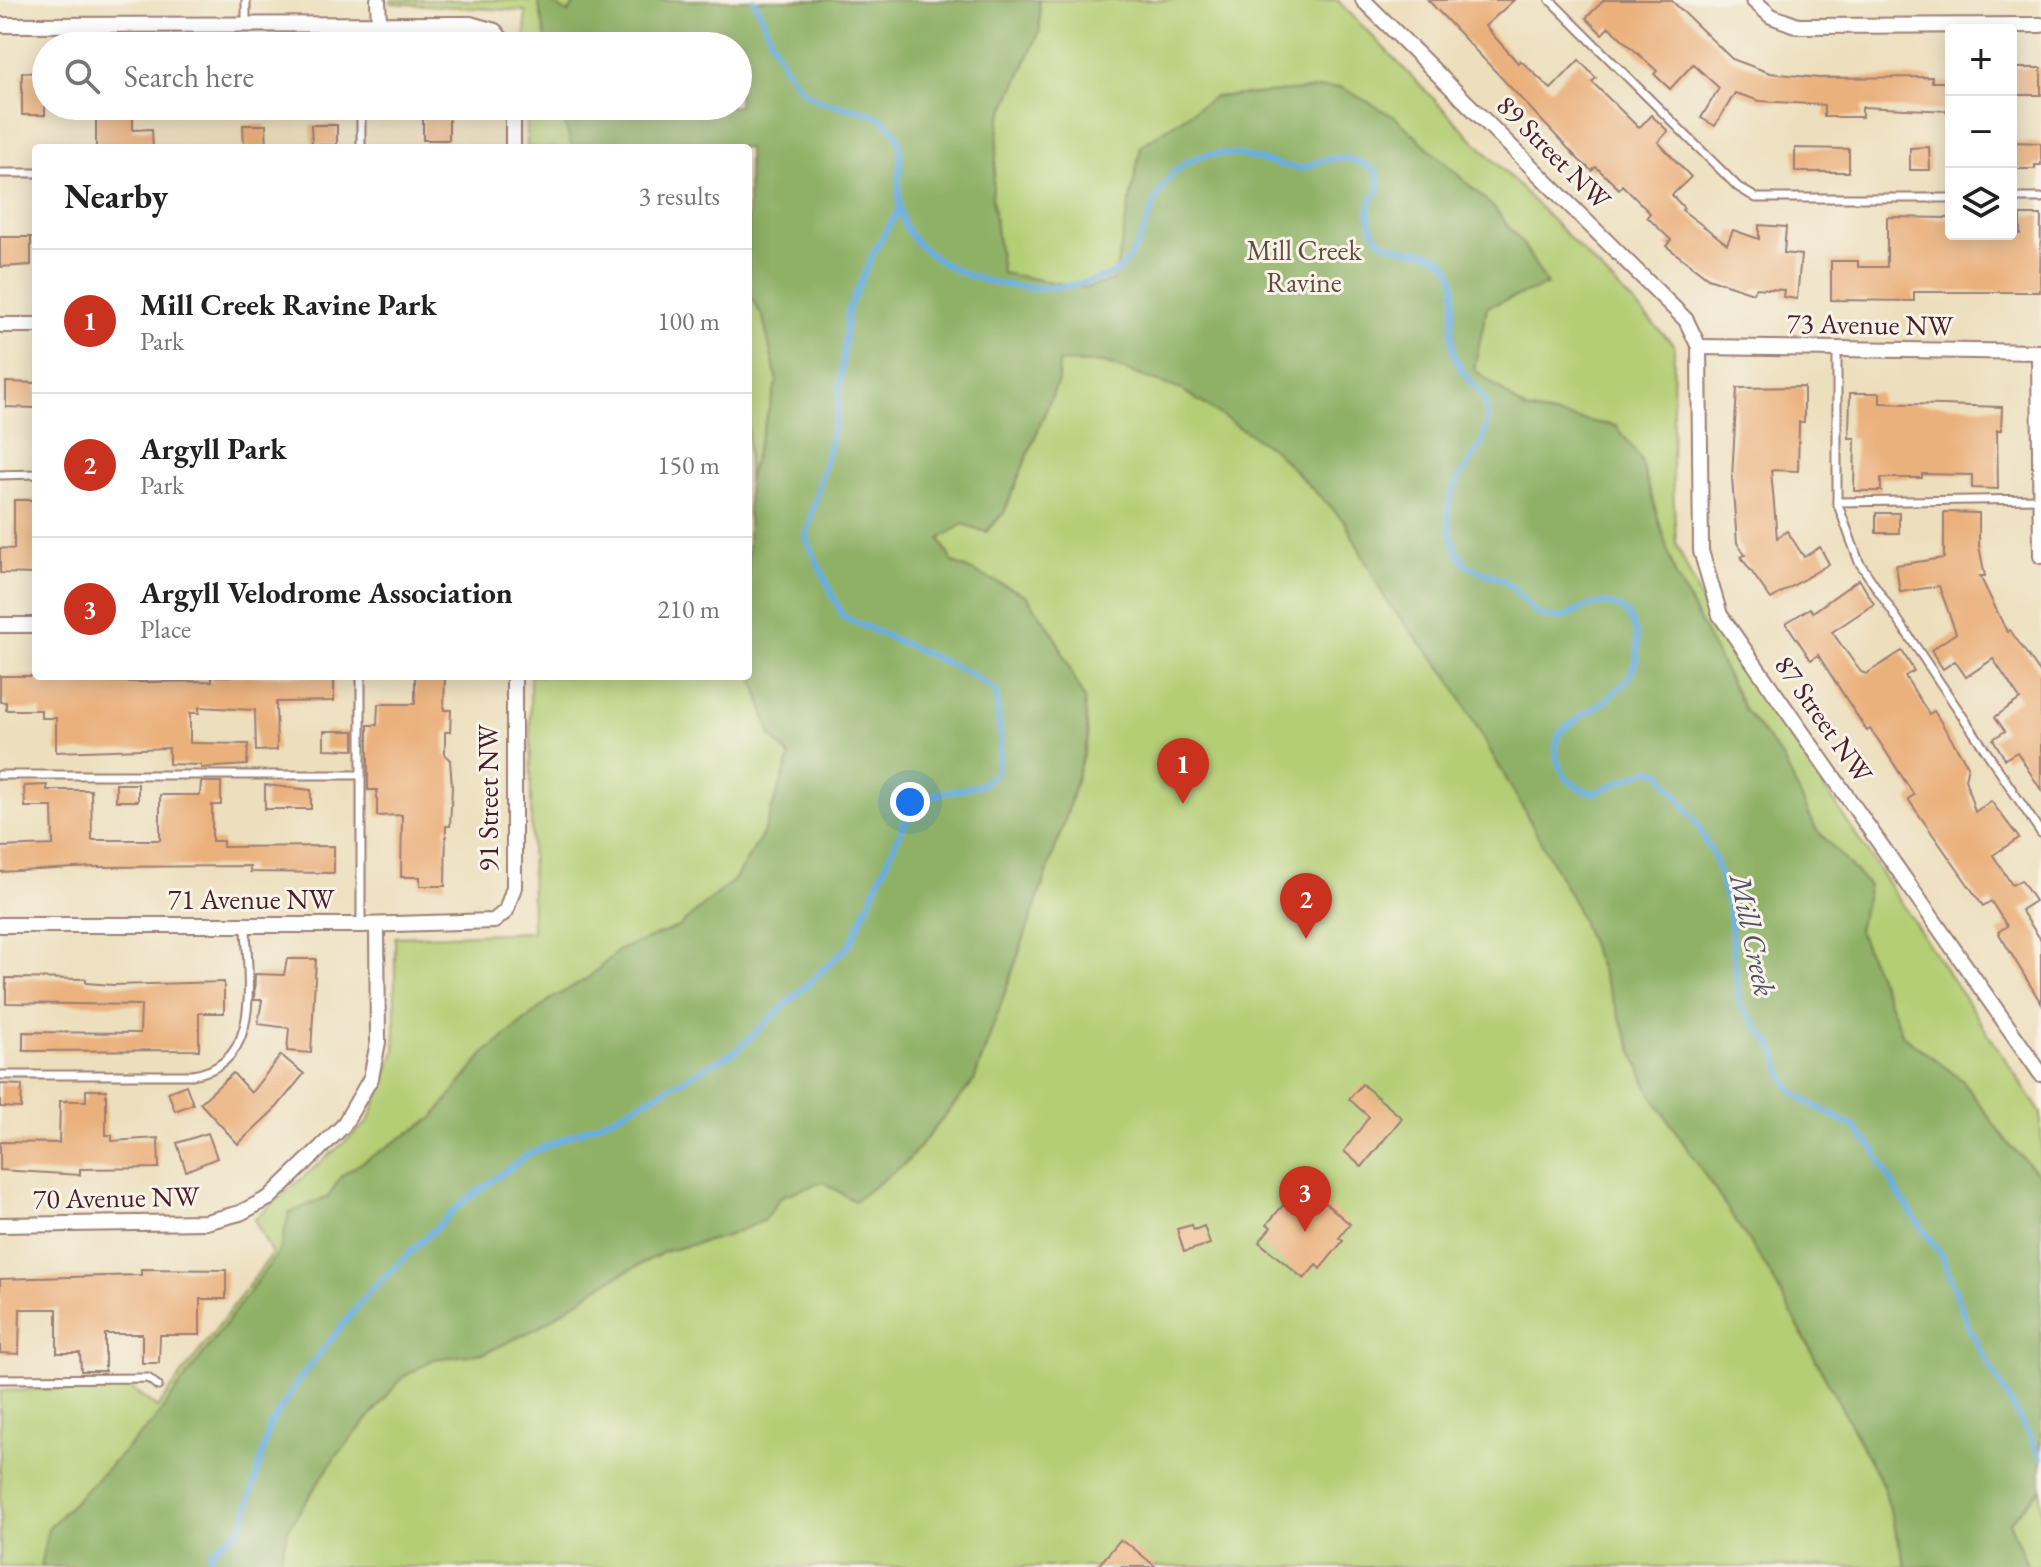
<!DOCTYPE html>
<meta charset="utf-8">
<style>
body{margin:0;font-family:"EB Garamond",serif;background:#f6f6f6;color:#222}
.controls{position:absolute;right:24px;top:24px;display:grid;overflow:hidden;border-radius:8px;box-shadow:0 4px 20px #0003}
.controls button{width:72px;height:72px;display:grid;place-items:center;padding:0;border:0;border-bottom:2px solid #e0e0e0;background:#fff;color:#222;font:40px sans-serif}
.you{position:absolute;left:910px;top:802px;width:28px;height:28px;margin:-20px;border:6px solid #fff;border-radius:50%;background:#1a73e8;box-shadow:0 0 0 12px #1a73e833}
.badge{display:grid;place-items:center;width:52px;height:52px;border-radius:50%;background:#c8321e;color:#fff;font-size:26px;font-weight:700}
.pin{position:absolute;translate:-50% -66px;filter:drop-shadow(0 2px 4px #0008)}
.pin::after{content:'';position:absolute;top:42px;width:28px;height:24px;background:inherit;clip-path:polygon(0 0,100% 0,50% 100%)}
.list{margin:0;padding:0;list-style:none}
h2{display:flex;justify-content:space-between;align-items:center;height:104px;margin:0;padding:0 32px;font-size:34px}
h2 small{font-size:26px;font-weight:400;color:#767676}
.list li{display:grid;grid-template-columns:52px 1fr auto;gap:24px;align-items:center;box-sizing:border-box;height:144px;padding:0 32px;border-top:2px solid #e0e0e0}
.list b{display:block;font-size:30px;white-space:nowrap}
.list p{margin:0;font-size:26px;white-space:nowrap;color:#767676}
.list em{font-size:26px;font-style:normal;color:#767676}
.icon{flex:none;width:44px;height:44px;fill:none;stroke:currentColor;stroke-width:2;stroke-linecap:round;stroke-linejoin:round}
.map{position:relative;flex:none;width:2041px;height:1567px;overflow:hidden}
.search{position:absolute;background:#fff;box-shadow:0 4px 20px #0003;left:32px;top:32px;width:720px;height:88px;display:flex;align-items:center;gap:20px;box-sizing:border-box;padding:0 28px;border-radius:44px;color:#767676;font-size:30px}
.panel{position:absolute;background:#fff;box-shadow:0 4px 20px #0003;left:32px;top:144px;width:720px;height:536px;border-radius:8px}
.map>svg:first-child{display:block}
</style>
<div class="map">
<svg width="2041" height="1567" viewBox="0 0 2041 1567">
<rect width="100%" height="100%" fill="#f7f3e8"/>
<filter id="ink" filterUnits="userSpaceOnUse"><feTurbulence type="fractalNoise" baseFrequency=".0125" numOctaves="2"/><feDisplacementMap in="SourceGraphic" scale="16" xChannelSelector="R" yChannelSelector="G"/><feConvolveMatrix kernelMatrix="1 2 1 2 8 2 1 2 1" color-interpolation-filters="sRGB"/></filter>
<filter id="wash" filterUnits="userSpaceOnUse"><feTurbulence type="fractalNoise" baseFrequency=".006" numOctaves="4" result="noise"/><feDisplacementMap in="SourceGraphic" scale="32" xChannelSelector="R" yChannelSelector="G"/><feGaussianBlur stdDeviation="1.8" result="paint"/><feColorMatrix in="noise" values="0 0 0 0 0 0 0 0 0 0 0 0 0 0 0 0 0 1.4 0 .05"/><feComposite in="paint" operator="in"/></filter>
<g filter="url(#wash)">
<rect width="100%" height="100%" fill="#eddfbd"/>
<!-- green -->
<polygon fill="#b4ce74" stroke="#7f7650" stroke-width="2" points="391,0 1337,0 1674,345 1672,469 1676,543 1704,607 2041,1113 2041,1567 0,1567 0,1391 130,1387 157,1408 272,1254 254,1219 368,1122 395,1051 395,937 532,932 530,676 748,676 748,148 527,148 527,106 738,106 738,46 526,46 525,11 391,3"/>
<!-- forest -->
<polygon fill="#8fb166" stroke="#6c6848" stroke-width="2" points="538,0 547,0 568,13 578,0 1039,0 1040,31 1000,119 992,197 1002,273 1086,288 1114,280 1141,146 1214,97 1341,87 1395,117 1494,208 1523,244 1547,285 1487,307 1474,369 1526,410 1616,426 1640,458 1675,574 1745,710 1783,759 1816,829 1869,886 1858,930 1903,1035 1962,1080 2009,1144 2041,1177 2041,1489 2009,1522 2028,1567 1906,1567 1883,1486 1768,1270 1649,1091 1574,903 1525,812 1448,676 1387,602 1345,522 1274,450 1182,390 1104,363 1059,362 1058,381 1004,513 986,532 963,524 940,539 952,562 1026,595 1054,634 1084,699 1088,737 1064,824 974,1081 906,1163 854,1201 823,1182 782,1196 763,1221 724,1237 666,1251 601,1285 538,1328 485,1353 434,1359 402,1378 335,1458 289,1527 278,1567 40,1567 48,1528 153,1422 280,1250 289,1213 328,1197 342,1175 433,1118 485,1053 551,999 588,978 619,950 678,927 734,880 763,834 790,757 771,736 748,660 748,480 777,381 763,317 748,293 748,148 572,148 560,106 738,106 738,46 547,46"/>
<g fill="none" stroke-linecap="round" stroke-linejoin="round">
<!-- stream -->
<g stroke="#69aedf" stroke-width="6">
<path d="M754 0C767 27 780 69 803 90 828 113 876 102 895 132 910 156 885 205 912 237 952 285 1034 297 1091 281 1102 278 1115 275 1123 266 1153 234 1148 183 1190 161 1223 143 1263 163 1296 168 1308 170 1314 162 1325 160 1344 155 1361 161 1376 171L1380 187C1377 192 1373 197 1371 202 1368 208 1369 215 1370 220 1380 272 1451 227 1455 287 1456 309 1449 332 1454 354 1461 379 1487 388 1487 416 1487 471 1426 477 1457 551 1467 574 1488 570 1506 582 1521 591 1528 613 1546 617 1571 624 1588 596 1615 606 1627 610 1633 622 1636 634 1648 686 1595 704 1561 731 1547 758 1565 789 1595 793L1650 769 1662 774 1694 819 1714 857 1729 908 1739 1003 1773 1046 1787 1085 1804 1100 1854 1127 1875 1151 1898 1194 1942 1256 1970 1331 2041 1457"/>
<polyline points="207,1567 212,1551 243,1526 270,1425 301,1377 370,1291 462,1203 529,1154 618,1115 736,1051 850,945 905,822 930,796 981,785 997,771 1001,744 996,691 969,673 843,617 806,538 837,414 848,310 875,250 899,209"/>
</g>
</g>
<g id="blocks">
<!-- building -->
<g fill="#ebb17d">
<polygon points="1428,0 1514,0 1485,26 1518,63 1520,60 1551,89 1579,60 1596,78 1592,82 1639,128 1651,115 1668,131 1658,142 1691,177 1672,195 1684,208 1682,210 1727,244 1733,230 1759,239 1759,225 1786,227 1784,253 1801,255 1797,299 1783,297 1784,290 1755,288 1753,293 1708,278 1666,246 1671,240 1647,217 1650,213 1622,185 1619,189 1596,167 1592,171 1579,160"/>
<polygon points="1604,0 1671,0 1732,59 1770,73 1818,78 1932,77 1932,82 1949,82 1949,111 1862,107 1862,117 1824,117 1824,105 1760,101 1735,93 1715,126 1701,118 1719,88 1693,64 1670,89 1654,74 1657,71 1609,27 1602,34 1586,18"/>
<rect x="2011" y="68" width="30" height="27"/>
<polygon points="22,72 46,74 45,115 22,115"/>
<polygon points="96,106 133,106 133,130 152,129 153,148 96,148"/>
<rect x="423" y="107" width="26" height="33"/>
<polygon points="243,125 266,125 267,148 244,148"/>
<polygon points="311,125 337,125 337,145 312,145"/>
<polygon points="2011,142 2041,143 2041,165 2035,165 2035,169 2011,169"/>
<polygon points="1929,147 1930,170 1910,170 1910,148"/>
<polygon points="1795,148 1849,149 1849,172 1795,172"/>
<polygon points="2020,215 2041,215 2040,292 1914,292 1914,301 1831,300 1831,261 1858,261 1858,267 1887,267 1887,217 1951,218 1951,234 2020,234"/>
<polygon points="0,237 31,237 31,265 0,267"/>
<polygon points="6,382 36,383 36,408 6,407"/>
<polygon points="1804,387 1804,422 1799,422 1798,471 1771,470 1777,538 1787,531 1804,557 1820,547 1829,564 1771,599 1741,557 1745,555 1737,543 1732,478 1737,388"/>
<polygon points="1850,393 1880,393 1880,403 2002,407 2001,430 1997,430 1998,489 1972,488 1972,475 1922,474 1922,478 1881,478 1881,491 1854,491 1855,438 1849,438"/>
<polygon points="14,500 36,500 35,574 0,573 0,548 14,549"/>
<polygon points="1944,512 1979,513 1979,546 1985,576 1980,576 2007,632 2010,630 2041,674 2041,790 2017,752 2005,759 1993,739 2005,731 1995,717 2020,699 1993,659 1966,677 1955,661 1943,669 1931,650 1956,633 1939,586 1900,592 1896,565 1944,558"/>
<rect x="1876" y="513" width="23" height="20"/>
<polygon points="1859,579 1874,604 1832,632 1861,672 1866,674 1902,651 1914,671 1905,676 1929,714 1934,711 1968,766 1965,779 1975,812 1991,801 2019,838 1993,855 2012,885 2021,880 2035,901 2021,910 2041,940 2041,1003 1998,932 2007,926 1991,901 1983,906 1971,889 1908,799 1914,795 1879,741 1870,729 1867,731 1818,655 1811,660 1786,623 1810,608 1813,612"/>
<polygon points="0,676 79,676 79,681 143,682 212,681 212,676 334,676 334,701 276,702 277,750 256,751 255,710 199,707 199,713 190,713 190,743 248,744 247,765 201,768 201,765 169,764 169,748 56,752 56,718 41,718 41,710 6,710 6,702 0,702"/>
<polygon points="415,676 445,676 444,710 451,710 450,732 445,732 445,755 450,760 452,787 450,826 446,826 445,886 420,886 420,877 401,877 402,815 377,816 377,790 368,790 368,725 377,725 378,704 415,704"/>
<polygon points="324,731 354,731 354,750 324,749"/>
<polygon points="201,782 221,782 221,805 212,805 212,841 223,841 223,847 334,846 334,873 250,872 250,866 93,867 0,872 0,847 53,845 52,807 25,807 24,786 47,785 47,790 91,790 92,840 160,840 160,795 200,795"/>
<rect x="116" y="784" width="22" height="17"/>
<polygon points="265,785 311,790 311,809 265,809"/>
<polygon points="287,959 316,959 311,1053 287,1051 289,1028 258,1024 262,1000 254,1000 255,974 284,975"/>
<polygon points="6,978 86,979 86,983 113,985 224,982 224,1013 199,1013 199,1050 23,1051 23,1032 140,1033 141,1005 6,1003"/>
<polygon points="281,1055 304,1074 277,1107 238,1144 200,1103 233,1073 251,1093"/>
<polygon points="0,1084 22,1085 21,1108 0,1107"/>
<polygon points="1362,1084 1402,1118 1362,1167 1344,1151 1369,1117 1349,1099"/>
<polygon points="186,1085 193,1104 175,1111 168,1092"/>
<polygon points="86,1090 106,1090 106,1135 112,1135 112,1141 158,1138 159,1168 80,1169 80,1175 0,1170 0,1142 59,1143 60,1101 86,1101"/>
<polygon points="208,1133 217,1158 186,1171 177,1143"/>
<polygon points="1305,1186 1350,1224 1339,1238 1343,1241 1320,1269 1316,1265 1304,1279 1259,1242 1271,1227 1267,1224 1290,1197 1293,1200"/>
<polygon points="1192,1225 1194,1230 1204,1226 1210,1244 1184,1252 1177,1229"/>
<polygon points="141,1269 226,1270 226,1299 200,1299 200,1335 160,1335 159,1363 142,1363 142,1334 105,1334 105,1371 81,1371 80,1353 57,1353 57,1309 20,1309 19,1354 0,1353 0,1279 141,1275"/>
<polygon points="1120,1540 1132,1547 1156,1567 1097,1567"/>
</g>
</g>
</g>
<g filter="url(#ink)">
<use href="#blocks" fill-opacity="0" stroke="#9c7f74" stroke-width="2"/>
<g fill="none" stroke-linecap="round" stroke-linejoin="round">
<!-- service casing -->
<g stroke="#9c7f74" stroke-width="11">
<g id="service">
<polyline points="246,0 246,24"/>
<polyline points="1550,0 1738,187 1756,198 1951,198"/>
<polyline points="361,24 361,46"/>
<polyline points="361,148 361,106"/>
<polyline points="0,173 36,173"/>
<polyline points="2011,198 2041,198"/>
<polyline points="1837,351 1837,502 1859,562 2041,833"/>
<polyline points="0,475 36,474"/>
<polyline points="1837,502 2041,499"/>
<polyline points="361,676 361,925"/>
<polyline points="0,775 361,775"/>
<path d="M0 1075H192C264 1065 247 978 246 925"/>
<polyline points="0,1379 148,1378 158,1386"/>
</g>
</g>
<!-- minor casing -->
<g stroke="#9c7f74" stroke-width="18">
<g id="minor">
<polyline points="378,0 379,24"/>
<polyline points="1363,0 1686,320 1699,347 1701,551 1720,615 2041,1074"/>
<polyline points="1753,0 1771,16 1798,26 2041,25"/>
<polyline points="0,25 470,24 495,31 507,46"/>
<polyline points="513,148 513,106"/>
<polyline points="0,325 36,325"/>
<polyline points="1699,347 2041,352"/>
<polyline points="2039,352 2041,556"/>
<polyline points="0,625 36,625"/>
<polyline points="0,925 361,925 494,921 506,911 514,887 514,676"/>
<polyline points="0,1225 206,1222 240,1213 269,1198 343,1126 371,1078 378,1042 377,925"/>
</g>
</g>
<!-- service -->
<use href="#service" stroke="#fff" stroke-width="7"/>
<!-- minor -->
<use href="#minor" stroke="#fff" stroke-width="14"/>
</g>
</g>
<g text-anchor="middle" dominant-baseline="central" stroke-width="6" stroke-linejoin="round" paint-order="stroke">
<!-- street labels -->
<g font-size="28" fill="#4a1f2b" stroke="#f7f3e8">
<text transform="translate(1554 152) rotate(45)">89 Street NW</text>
<text transform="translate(1870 324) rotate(1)">73 Avenue NW</text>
<text transform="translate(1824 719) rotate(55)">87 Street NW</text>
<text transform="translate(488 798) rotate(-90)">91 Street NW</text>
<text x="251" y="899">71 Avenue NW</text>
<text transform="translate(116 1197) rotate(-1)">70 Avenue NW</text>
</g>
<!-- park labels -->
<g font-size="28" fill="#644b3d" stroke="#f7f3e8">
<text x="1304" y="250">Mill Creek<tspan x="1304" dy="32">Ravine</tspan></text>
</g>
<!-- water labels -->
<g font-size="30" font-style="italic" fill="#55516a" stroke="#f7f3e8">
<text transform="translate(1753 935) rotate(78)">Mill Creek</text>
</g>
</g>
</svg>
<div class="controls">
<button>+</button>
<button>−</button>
<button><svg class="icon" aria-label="layers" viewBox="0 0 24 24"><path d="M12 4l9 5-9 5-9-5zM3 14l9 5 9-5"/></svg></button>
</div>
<div class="you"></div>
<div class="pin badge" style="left:1183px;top:804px">1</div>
<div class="pin badge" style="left:1306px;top:939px">2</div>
<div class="pin badge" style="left:1305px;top:1232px">3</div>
<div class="search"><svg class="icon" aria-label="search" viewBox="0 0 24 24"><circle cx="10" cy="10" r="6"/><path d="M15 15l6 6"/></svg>Search here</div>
<section class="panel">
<h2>Nearby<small>3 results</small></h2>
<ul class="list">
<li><span class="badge">1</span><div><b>Mill Creek Ravine Park</b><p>Park</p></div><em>100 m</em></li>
<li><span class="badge">2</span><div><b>Argyll Park</b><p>Park</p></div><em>150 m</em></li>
<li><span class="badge">3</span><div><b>Argyll Velodrome Association</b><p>Place</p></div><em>210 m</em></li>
</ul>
</section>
</div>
